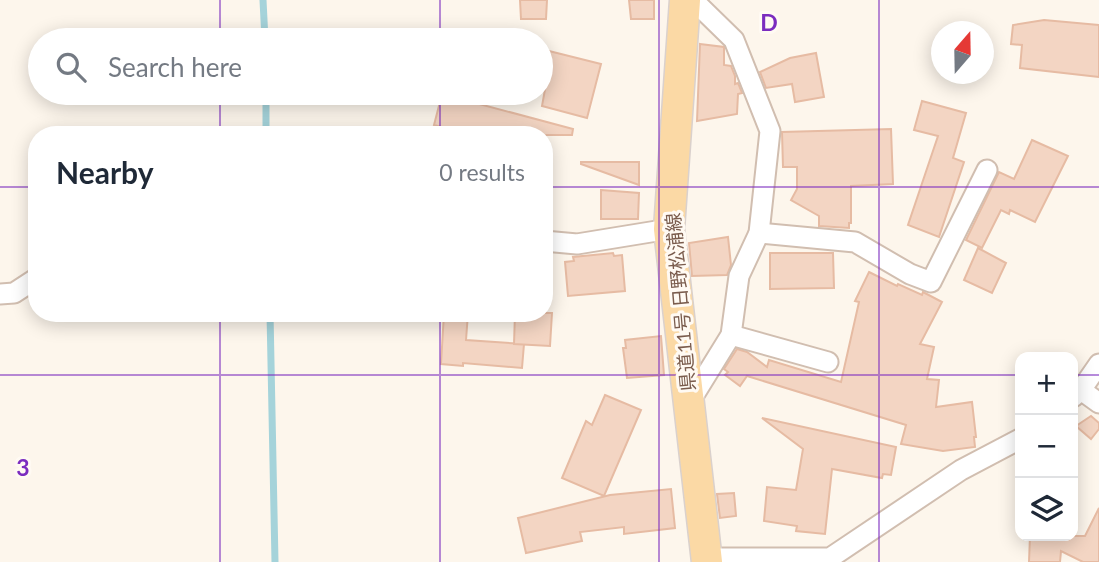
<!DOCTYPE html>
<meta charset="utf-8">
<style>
body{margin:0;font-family:Lato,"Noto Sans JP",sans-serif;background:#f6f6f7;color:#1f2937}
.controls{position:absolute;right:21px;bottom:21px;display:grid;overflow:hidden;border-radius:14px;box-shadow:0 4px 18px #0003}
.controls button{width:63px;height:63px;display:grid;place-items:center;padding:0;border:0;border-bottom:2px solid #e0e1e3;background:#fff;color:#1f2937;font:35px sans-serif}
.compass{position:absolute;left:931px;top:21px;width:63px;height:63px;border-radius:50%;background:#fff;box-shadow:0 4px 18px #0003;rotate:20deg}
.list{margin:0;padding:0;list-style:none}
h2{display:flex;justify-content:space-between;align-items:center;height:91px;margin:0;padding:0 28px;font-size:30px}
h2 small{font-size:23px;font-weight:400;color:#747a83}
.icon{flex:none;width:38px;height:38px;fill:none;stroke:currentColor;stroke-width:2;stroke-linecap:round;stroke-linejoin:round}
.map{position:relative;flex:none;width:1099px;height:562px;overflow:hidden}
.search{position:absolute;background:#fff;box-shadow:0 4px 18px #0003;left:28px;top:28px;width:525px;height:77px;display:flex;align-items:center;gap:18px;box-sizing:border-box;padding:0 24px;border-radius:38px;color:#747a83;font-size:26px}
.panel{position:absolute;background:#fff;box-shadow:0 4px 18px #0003;left:28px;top:126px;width:525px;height:196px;border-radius:28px}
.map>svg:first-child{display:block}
</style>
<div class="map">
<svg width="1099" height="562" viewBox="0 0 1099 562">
<rect width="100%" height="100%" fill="#fdf6ec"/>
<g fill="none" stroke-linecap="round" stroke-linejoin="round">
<!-- stream -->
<g stroke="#a5d3da" stroke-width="7">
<polyline points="263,0 265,40"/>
<polyline points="266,93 266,135"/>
<polyline points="270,313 275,562"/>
</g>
</g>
<!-- building -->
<g fill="#f3d5c3" stroke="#e6bba3" stroke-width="2">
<polygon points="520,0 547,0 546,19 521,19"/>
<polygon points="629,0 654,0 654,19 631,19"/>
<polygon points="1044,20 1099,25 1099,77 1020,68 1022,45 1011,44 1013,25"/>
<polygon points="700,44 724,47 724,65 731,66 735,76 735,84 738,83 742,93 738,94 737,114 697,121"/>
<polygon points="541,49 601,64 587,118 542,106 546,84 541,83"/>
<polygon points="816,53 824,97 795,102 792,84 766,88 760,72 790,58"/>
<polygon points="442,94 573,129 572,135 471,135 434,125"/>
<polygon points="922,101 966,113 953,158 964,162 939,237 908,225 938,136 914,130"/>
<polygon points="891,129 893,184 851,186 851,223 849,223 849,228 819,226 819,216 791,200 797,189 797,167 783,167 782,132"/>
<polygon points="1032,140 1068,156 1035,222 1010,210 1009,214 1001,210 982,248 966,240 999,172 1014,179"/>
<polygon points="581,162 639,162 639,185 581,164"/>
<polygon points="601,190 639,193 638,219 601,219"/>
<polygon points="728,237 731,265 727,275 692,276 689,243"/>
<polygon points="978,248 1006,263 992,293 964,280"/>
<polygon points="613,253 614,256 622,255 625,291 568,296 565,262 574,261 573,257"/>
<polygon points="770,253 833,253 834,288 770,289"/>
<polygon points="869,272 897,286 898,284 922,295 923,292 942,302 920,344 934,347 927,379 939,380 936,407 972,402 976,437 974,437 975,447 943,451 901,444 906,425 747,376 740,386 725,375 728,372 724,369 737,349 747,352 767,367 769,360 841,382 859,302 855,301"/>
<polygon points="444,313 468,313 466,340 524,344 522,368 463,363 463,366 441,364"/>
<polygon points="515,313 552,313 550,346 514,344"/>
<polygon points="661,336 664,375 627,378 623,348 626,348 625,340"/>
<polygon points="605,395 641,410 604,496 562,478 586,421 592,425"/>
<polygon points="1091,416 1099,423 1099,429 1091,439 1076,426"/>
<polygon points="762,418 896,447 891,475 883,474 882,478 832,469 825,534 796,531 797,526 764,521 767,487 796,490 803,449"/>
<polygon points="671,489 675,528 624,534 624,527 580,532 582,541 526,553 518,518 610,495"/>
<polygon points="734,493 736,516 720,518 717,494"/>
<polygon points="1099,508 1099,562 1083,562 1061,551 1060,562 1029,562 1030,536 1085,536"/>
</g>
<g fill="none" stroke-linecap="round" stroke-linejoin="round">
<!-- minor casing -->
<g stroke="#d1beb0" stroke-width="23">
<g id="minor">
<polyline points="759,233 855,242 910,274 931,282 987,170"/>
<polyline points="544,241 577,244 669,229"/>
<polyline points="0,294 14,293 37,278"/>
<polyline points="731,335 828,362"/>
<polyline points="1081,390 1099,403"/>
<polyline points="1073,397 1081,390 1099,364"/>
<polyline points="689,403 731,335 739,276 759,233 770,131 734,40 693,0"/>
<polyline points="706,558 830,558 961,470 1020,439"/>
</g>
</g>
<!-- primary casing -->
<g stroke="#dad1cd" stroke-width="33">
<polyline id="primary" points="685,0 669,229 707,562"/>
</g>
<!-- minor -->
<use href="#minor" stroke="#fff" stroke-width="19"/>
<!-- primary -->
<use href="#primary" stroke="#fbd9a5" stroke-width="30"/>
</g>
<!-- grid -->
<path fill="none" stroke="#7b2cbf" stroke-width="2" stroke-opacity="0.55" d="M220 0V40M440 0V40M659 0V562M879 0V562M220 93V135M440 93V135M0 187H37M544 187H1099M220 313V562M440 313V562M0 375H1020M1073 375H1099"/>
<g text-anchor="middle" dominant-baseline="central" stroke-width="6" stroke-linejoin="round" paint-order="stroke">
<!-- street labels -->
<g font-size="19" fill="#7a5c4d" stroke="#fffaf3">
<text transform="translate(680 302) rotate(-95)">県道11号 日野松浦線</text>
</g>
</g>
<g font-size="23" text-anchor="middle" font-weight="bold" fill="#7b2cbf" stroke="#fffaf3" stroke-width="6" stroke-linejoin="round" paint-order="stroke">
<text x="769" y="31">D</text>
<text x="23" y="476">3</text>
</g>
</svg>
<div class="controls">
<button>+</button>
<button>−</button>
<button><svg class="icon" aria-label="layers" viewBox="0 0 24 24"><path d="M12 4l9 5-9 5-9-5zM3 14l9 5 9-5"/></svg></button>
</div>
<svg class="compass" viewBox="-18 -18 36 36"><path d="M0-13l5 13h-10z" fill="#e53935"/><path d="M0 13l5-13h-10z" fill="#747a83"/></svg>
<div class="search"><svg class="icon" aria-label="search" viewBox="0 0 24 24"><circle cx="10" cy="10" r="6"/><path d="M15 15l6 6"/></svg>Search here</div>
<section class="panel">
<h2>Nearby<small>0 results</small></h2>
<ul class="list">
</ul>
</section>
</div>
